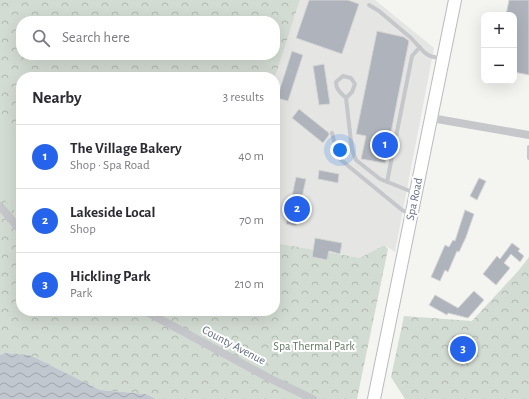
<!DOCTYPE html>
<meta charset="utf-8">
<style>
body{margin:0;font-family:"Alegreya Sans",sans-serif;background:#f2f2f3;color:#2b2b33}
.controls{position:absolute;right:12px;top:12px;display:grid;overflow:hidden;border-radius:8px;box-shadow:0 4px 16px #0002}
.controls button{width:36px;height:36px;display:grid;place-items:center;padding:0;border:0;border-bottom:1px solid #e1e1e2;background:#fff;color:#2b2b33;font:20px sans-serif}
.you{position:absolute;left:340px;top:150px;width:14px;height:14px;margin:-10px;border:3px solid #fff;border-radius:50%;background:#1a73e8;box-shadow:0 0 0 6px #1a73e833}
.badge{display:grid;place-items:center;width:26px;height:26px;border-radius:50%;background:#2563eb;color:#fff;font-size:13px;font-weight:700}
.pin{position:absolute;translate:-50% -50%;border:2px solid #fff;box-shadow:0 1px 4px #0006}
.list{margin:0;padding:0;list-style:none}
h2{display:flex;justify-content:space-between;align-items:center;height:52px;margin:0;padding:0 16px;font-size:17px}
h2 small{font-size:13px;font-weight:400;color:#7c7c81}
.list li{display:grid;grid-template-columns:26px 1fr auto;gap:12px;align-items:center;box-sizing:border-box;height:64px;padding:0 16px;border-top:1px solid #e1e1e2}
.list b{display:block;font-size:15px;white-space:nowrap}
.list p{margin:0;font-size:13px;white-space:nowrap;color:#7c7c81}
.list em{font-size:13px;font-style:normal;color:#7c7c81}
.icon{flex:none;width:22px;height:22px;fill:none;stroke:currentColor;stroke-width:2;stroke-linecap:round;stroke-linejoin:round}
.map{position:relative;flex:none;width:529px;height:399px;overflow:hidden}
.search{position:absolute;background:#fff;box-shadow:0 4px 16px #0002;left:16px;top:16px;width:264px;height:44px;display:flex;align-items:center;gap:10px;box-sizing:border-box;padding:0 14px;border-radius:16px;color:#7c7c81;font-size:15px}
.panel{position:absolute;background:#fff;box-shadow:0 4px 16px #0002;left:16px;top:72px;width:264px;height:244px;border-radius:16px}
.map>svg:first-child{display:block}
</style>
<div class="map">
<svg width="529" height="399" viewBox="0 0 529 399">
<defs>
<pattern id="park-crowns" width="20" height="18" patternUnits="userSpaceOnUse"><rect width="20" height="18" fill="#d3dcd2"/><path d="M2 6a3 3 0 1 1 6 0M12 15a3 3 0 1 1 6 0" fill="none" stroke="#afb7b0"/></pattern>
<pattern id="water-waves" width="16" height="10" patternUnits="userSpaceOnUse"><rect width="16" height="10" fill="#c0c7cf"/><path d="M0 5q4-4 8 0t8 0" fill="none" stroke="#a0a6ad"/></pattern>
</defs>
<rect width="100%" height="100%" fill="#f4f5f1"/>
<!-- built -->
<polygon fill="#e5e5e4" points="300,0 375,0 434,48 395,252 384,245 360,258 275,243 275,227 277,217 275,217 275,77"/>
<!-- park -->
<g fill="url(#park-crowns)" fill-rule="evenodd">
<path d="M0 0H300L275 77H21V311H275V243L360 258 384 245 388 249 357 399H156L146 394 100 390 30 355 6 353 0 355ZM21 21H275V55H21Z"/>
<polygon points="529,257 529,399 405,399 391,377 404,316 472,321 519,270"/>
</g>
<!-- pitch -->
<polygon fill="#d3dcd2" points="0,122 21,132 21,218 0,195"/>
<!-- water -->
<polygon fill="url(#water-waves)" points="6,353 30,355 100,390 146,394 156,399 0,399 0,355"/>
<!-- building -->
<g fill="#afb3bb" stroke="#d6d6d4">
<polygon points="309,0 348,0 359,4 342,54 296,38"/>
<polygon points="509,0 529,0 529,75 514,72 514,15 506,15"/>
<polygon points="377,31 404,37 409,41 385,163 361,159 366,136 356,134"/>
<polygon points="292,51 303,55 288,101 277,98"/>
<polygon points="324,64 330,104 319,105 313,66"/>
<polygon points="299,109 329,133 329,135 323,143 292,118"/>
<polygon points="319,170 339,174 338,183 318,179"/>
<polygon points="296,177 306,179 296,226 286,224"/>
<polygon points="479,178 486,181 477,200 470,196"/>
<polygon points="465,210 474,214 466,237 459,252 457,251 448,272 445,270 440,281 431,277 445,245 449,247 453,240 455,241"/>
<polygon points="315,238 342,243 340,254 329,251 327,260 312,257"/>
<polygon points="512,243 520,249 518,251 524,256 520,262 511,254 504,263 510,268 496,285 483,274 497,256 500,259"/>
<polygon points="474,291 484,300 468,318 448,313 447,315 429,305 435,295 458,308"/>
</g>
<g fill="none" stroke-linecap="round" stroke-linejoin="round">
<!-- secondary casing -->
<g stroke="#b9bbc1" stroke-width="14">
<polyline id="secondary" points="374,399 455,0"/>
</g>
<!-- service -->
<g stroke="#c5c7cb" stroke-width="4">
<polyline points="369,5 379,11 411,38 425,53 430,56 442,59"/>
<path d="M346 98 352 92 355 84 351 78 343 76 336 82C336 90 341 93 346 98L352 150 356 160 380 179 415 193"/>
<polyline points="332,133 338,156 341,160 402,210 410,214"/>
<polyline points="529,147 529,158"/>
<polyline points="387,182 412,56 420,47"/>
</g>
<!-- minor -->
<g stroke="#c5c7cb" stroke-width="8">
<polyline points="431,118 529,135"/>
<polyline points="0,206 21,231"/>
<polyline points="145,311 269,378 313,399"/>
</g>
<!-- secondary -->
<use href="#secondary" stroke="#fff" stroke-width="12"/>
</g>
<g text-anchor="middle" dominant-baseline="central" stroke-width="4" stroke-linejoin="round" paint-order="stroke">
<!-- street labels -->
<g font-size="12" fill="#636d83" stroke="#fff">
<text transform="translate(414 199) rotate(-78)">Spa Road</text>
<text transform="translate(234 345) rotate(28)">County Avenue</text>
</g>
<!-- park labels -->
<g font-size="12" fill="#627a64" stroke="#fff">
<text x="314" y="346">Spa Thermal Park</text>
</g>
</g>
</svg>
<div class="controls">
<button>+</button>
<button>−</button>
</div>
<div class="you"></div>
<div class="pin badge" style="left:385px;top:145px">1</div>
<div class="pin badge" style="left:297px;top:209px">2</div>
<div class="pin badge" style="left:463px;top:349px">3</div>
<div class="search"><svg class="icon" aria-label="search" viewBox="0 0 24 24"><circle cx="10" cy="10" r="6"/><path d="M15 15l6 6"/></svg>Search here</div>
<section class="panel">
<h2>Nearby<small>3 results</small></h2>
<ul class="list">
<li><span class="badge">1</span><div><b>The Village Bakery</b><p>Shop · Spa Road</p></div><em>40 m</em></li>
<li><span class="badge">2</span><div><b>Lakeside Local</b><p>Shop</p></div><em>70 m</em></li>
<li><span class="badge">3</span><div><b>Hickling Park</b><p>Park</p></div><em>210 m</em></li>
</ul>
</section>
</div>
